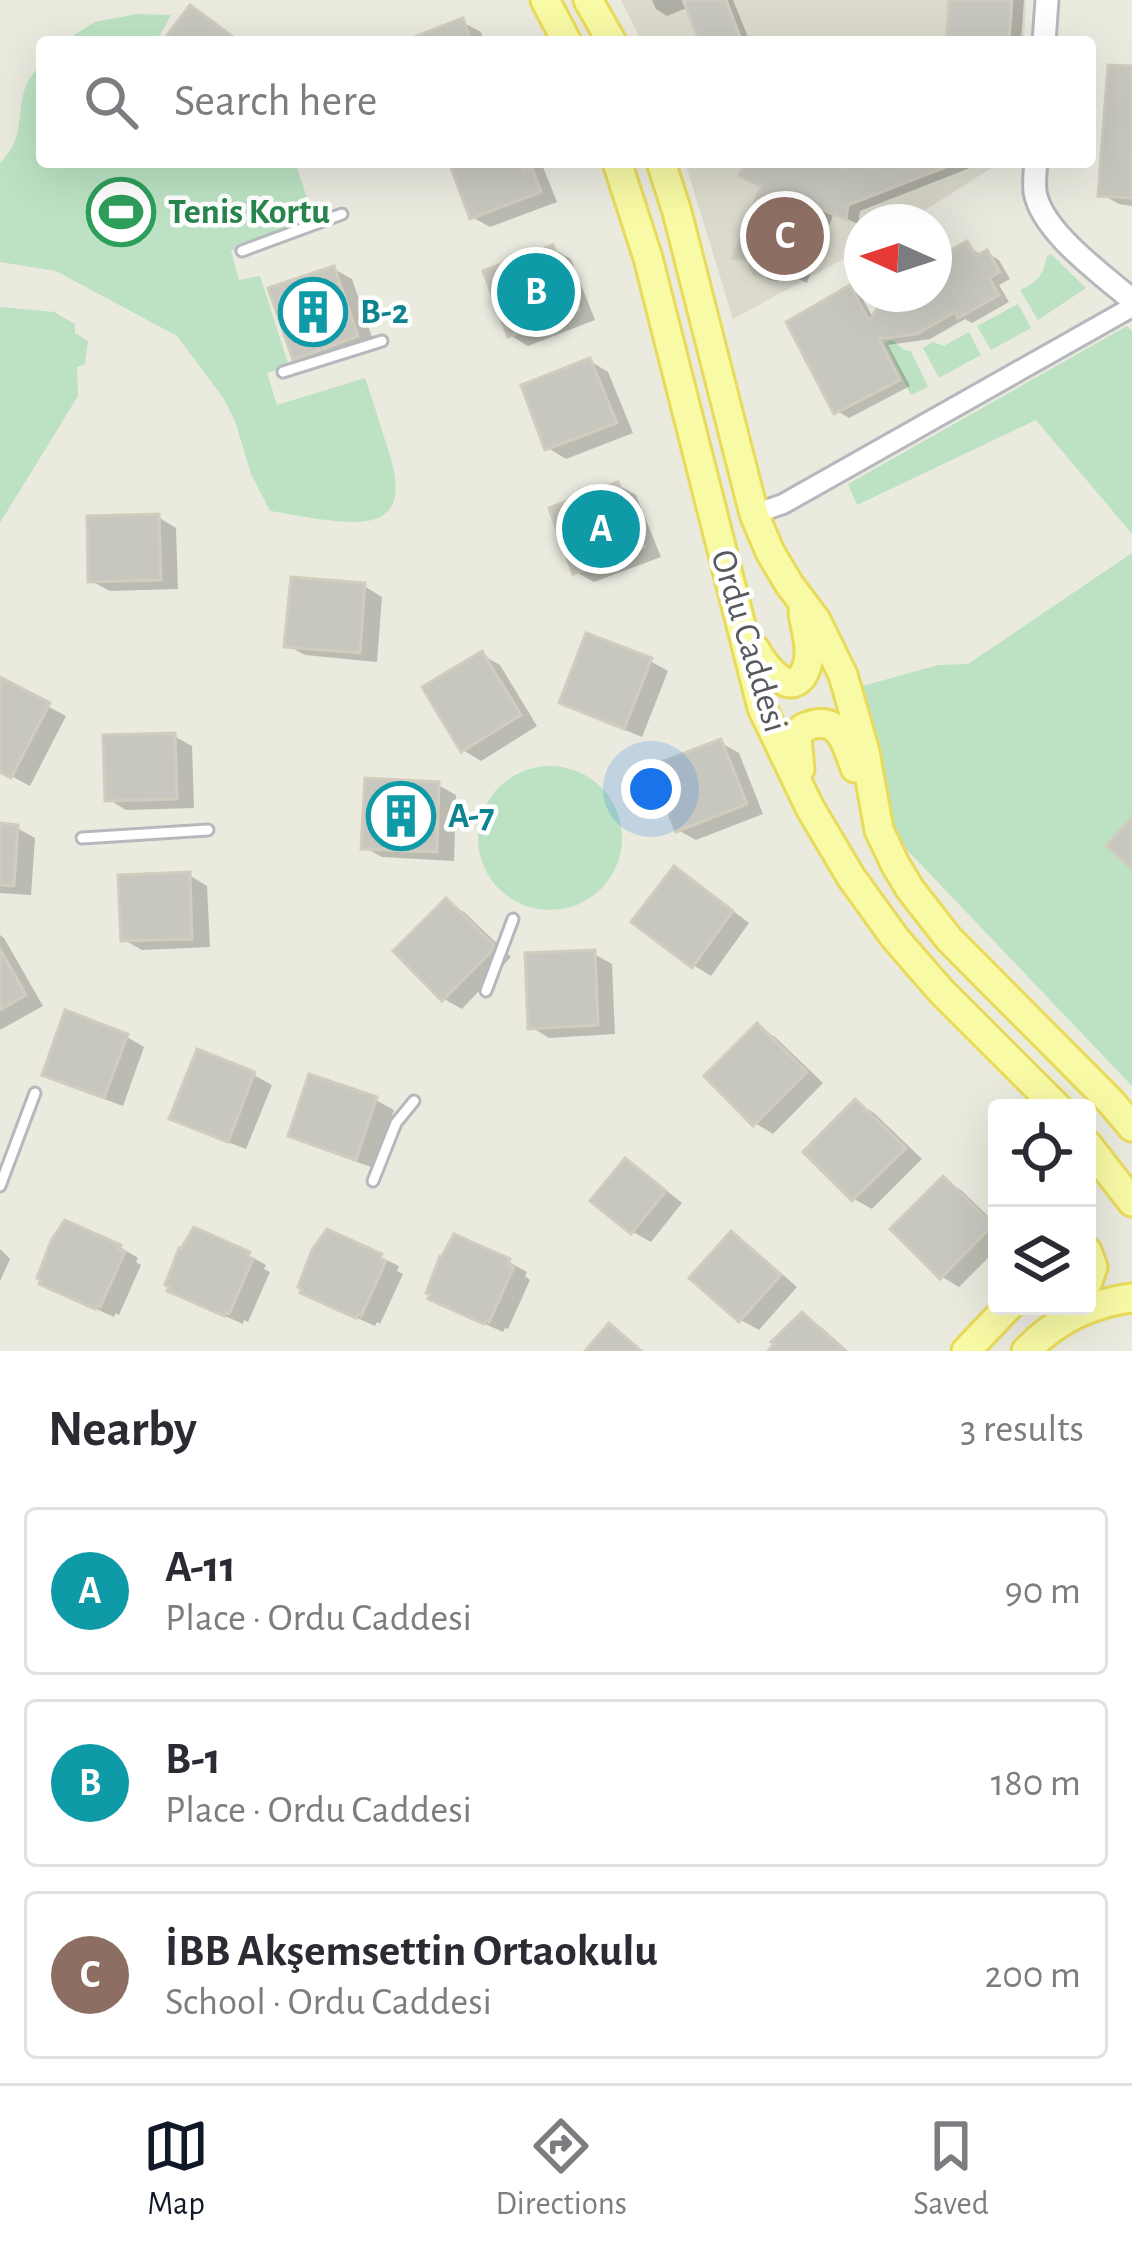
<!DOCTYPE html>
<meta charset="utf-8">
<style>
body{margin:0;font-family:"Alegreya Sans",sans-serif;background:#f2f2f3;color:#2b2b33}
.controls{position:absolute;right:36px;bottom:36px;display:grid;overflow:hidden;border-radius:12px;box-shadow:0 12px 48px #0002}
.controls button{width:108px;height:108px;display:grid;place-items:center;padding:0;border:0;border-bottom:3px solid #e1e1e2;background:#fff;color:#2b2b33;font:60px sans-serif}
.compass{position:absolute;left:844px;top:204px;width:108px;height:108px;border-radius:50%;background:#fff;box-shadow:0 12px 48px #0002;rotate:273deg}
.you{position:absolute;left:651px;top:789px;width:42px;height:42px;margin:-30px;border:9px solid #fff;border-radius:50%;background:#1a73e8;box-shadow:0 0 0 18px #1a73e833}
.badge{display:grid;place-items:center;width:78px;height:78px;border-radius:50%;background:#111827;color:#fff;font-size:39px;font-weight:700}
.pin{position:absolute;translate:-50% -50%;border:6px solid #fff;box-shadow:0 3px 12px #0006}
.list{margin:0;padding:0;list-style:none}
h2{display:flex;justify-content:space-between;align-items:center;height:156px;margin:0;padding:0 48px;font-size:51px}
h2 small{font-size:39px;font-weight:400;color:#7c7c81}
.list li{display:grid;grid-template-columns:78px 1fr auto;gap:36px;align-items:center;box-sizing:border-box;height:168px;margin:0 24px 24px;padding:0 24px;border:3px solid #e1e1e2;border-radius:12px}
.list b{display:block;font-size:45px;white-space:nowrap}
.list p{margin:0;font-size:39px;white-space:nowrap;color:#7c7c81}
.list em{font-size:39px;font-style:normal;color:#7c7c81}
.icon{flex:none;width:66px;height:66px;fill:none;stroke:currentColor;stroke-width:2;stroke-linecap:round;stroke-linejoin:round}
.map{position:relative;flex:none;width:1132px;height:1351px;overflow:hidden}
.search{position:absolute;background:#fff;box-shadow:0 12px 48px #0002;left:36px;right:36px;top:36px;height:132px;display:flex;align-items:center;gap:30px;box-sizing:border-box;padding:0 42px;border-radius:12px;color:#7c7c81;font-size:45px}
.sheet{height:732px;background:#fff}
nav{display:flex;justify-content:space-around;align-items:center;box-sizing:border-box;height:168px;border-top:3px solid #e1e1e2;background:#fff;font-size:33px;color:#7c7c81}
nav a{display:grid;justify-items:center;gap:6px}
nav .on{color:#111827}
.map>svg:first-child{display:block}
</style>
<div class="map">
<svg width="1132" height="1351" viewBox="0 0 1132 1351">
<rect width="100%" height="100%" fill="#ebeadf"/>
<!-- education -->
<g fill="#dbdacd">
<polygon points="621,0 1026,0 1024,42 642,42"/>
<polygon points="685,162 1001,162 906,222 862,222 862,249 733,319"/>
</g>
<!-- green -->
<g fill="#bce2c3">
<polygon points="137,14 171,15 156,42 63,42 95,22"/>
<path d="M42 63V162H295L314 219 231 251 239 280 260 276 289 366 267 373 277 405 365 378C371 396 377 413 382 431 394 467 416 523 353 522 326 522 297 515 270 511L251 474 235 421 224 399 177 336 56 271 0 262V163C25 138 16 117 25 88 28 79 36 70 42 63Z"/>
<path d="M1051 254 1086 288 1038 320 1020 290C1038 282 1043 275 1047 256Z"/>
<polygon points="1018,304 1031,328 991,350 977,326"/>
<polygon points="0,307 54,312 75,324 75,333 88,341 85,364 77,367 78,396 0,523"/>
<polygon points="1127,326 1132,331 1132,534 1036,420 857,505 848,484"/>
<polygon points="969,332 981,355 939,378 923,348 933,342 944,346"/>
<polygon points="892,340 904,350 911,351 928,387 911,395 885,343"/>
<polygon points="1132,553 1132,1086 889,831 859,687 938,665 968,664"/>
<circle cx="550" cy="838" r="72"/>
</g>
<!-- shadow -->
<g fill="#0003">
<polygon points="652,0 733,0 750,42 703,42 689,7 667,16 656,9"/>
<polygon points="952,0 1024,0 1021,42 951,42"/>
<polygon points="462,22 481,32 484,42 409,42"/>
<polygon points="1132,69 1132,206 1119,204 1101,194"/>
<polygon points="452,162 541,162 557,202 490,227 472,217"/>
<polygon points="747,162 853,162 850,168 863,162 985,162 860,211 858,224 834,213 807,283 796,278 777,281 770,280 757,272 753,264 737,257 764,186"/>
<polygon points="967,245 982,256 987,253 999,260 1010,279 999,285 1009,302 972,323 965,319 930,339 888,345 910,386 849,418 837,411 850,289 861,296 874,319 893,294 934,294 934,271"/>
<polygon points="552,248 571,259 595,320 528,346 510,335"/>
<polygon points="334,269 352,279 375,346 313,368 295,357"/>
<polygon points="590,361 608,372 633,433 566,459 548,448"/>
<polygon points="618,485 636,495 661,557 594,582 576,572"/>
<polygon points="158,517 176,528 178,589 110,591 91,581"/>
<polygon points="364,586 382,597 377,662 305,655 287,645"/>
<polygon points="482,655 500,665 537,726 481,761 463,750"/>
<polygon points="650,661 668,671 642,737 581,712"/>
<polygon points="0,681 66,716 30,786 0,770"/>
<polygon points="174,736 192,746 194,808 126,810 108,799"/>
<polygon points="721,743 739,753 763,814 696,840 678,830"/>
<polygon points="438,785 456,795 454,861 382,857 364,847"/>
<polygon points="0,826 17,828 35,838 31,895 0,893"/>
<polygon points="189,875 207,886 210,947 142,950 124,940"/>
<polygon points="692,880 749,923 711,976 693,965"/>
<polygon points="446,902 464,912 511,957 462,1009 444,999"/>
<polygon points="0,935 4,938 43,1006 0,1030"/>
<polygon points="594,954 612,964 615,1034 549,1038 531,1027"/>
<polygon points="757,1027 775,1037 823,1083 773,1134 755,1123"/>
<polygon points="127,1037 144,1047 123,1106 63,1084 45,1074"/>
<polygon points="254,1075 272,1085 246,1149 191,1128 173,1117"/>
<polygon points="311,1077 376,1100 394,1110 374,1168 309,1145 291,1135"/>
<polygon points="856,1102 874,1113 922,1159 872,1209 854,1199"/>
<polygon points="625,1162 643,1172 682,1203 651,1242 633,1232 594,1201"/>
<polygon points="943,1180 961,1190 997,1225 997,1249 959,1287 942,1277"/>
<polygon points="328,1232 399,1266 397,1271 403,1274 380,1324 377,1322 375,1326 322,1302"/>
<polygon points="731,1235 749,1245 797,1287 759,1330 741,1320"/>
<polygon points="120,1247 138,1258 136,1262 141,1265 119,1315 116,1313 114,1317 61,1293"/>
<polygon points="0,1249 10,1259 0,1281"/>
<polygon points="248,1255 266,1265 264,1269 270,1272 248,1322 244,1320 243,1324 189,1300"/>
<polygon points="509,1262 527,1272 525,1276 530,1280 508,1329 505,1328 503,1332 450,1308"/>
<polygon points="803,1316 821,1327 848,1351 772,1351"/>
</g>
<!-- building -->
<g fill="#c8c7bf" stroke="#cfcdbe" stroke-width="3">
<polygon points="683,0 726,0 742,42 700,42"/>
<polygon points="949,0 1012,0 1009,42 946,42"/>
<polygon points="190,5 240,42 162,42"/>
<polygon points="463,18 471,42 404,42 404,41"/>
<polygon points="1108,65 1132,66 1132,198 1098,196"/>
<polygon points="449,162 521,162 524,171 532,168 541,192 470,219"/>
<polygon points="744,162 840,162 844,168 856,162 956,163 848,205 846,220 821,209 795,279 781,273 763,276 754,274 748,260 733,258 761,186 739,176"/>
<polygon points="967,241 976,256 987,250 1000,272 989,278 999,295 958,318 955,312 917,334 879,339 900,380 834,414 786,322 850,285 869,321 887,294 934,294 934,260"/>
<polygon points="553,245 579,310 508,337 483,271"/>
<polygon points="334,266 358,336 293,360 268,288"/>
<polygon points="590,358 617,423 545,450 521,385"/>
<polygon points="618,482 644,547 573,574 549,508"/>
<polygon points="159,514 161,580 88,582 87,516"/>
<polygon points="291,577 365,583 360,653 284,647"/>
<polygon points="586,633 652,658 624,729 559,703"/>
<polygon points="482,651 521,715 461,752 422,687"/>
<polygon points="0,677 50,703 11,778 0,772"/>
<polygon points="175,733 177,799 105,801 103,735"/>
<polygon points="721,739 747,804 676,832 651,766"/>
<polygon points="365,778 439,782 437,852 361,849"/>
<polygon points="1132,817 1132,869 1106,846"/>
<polygon points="0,823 18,825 14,886 0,885"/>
<polygon points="674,866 733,911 692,968 631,922"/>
<polygon points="190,872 192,939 121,941 118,875"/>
<polygon points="446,898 494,945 491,952 442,1001 393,951"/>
<polygon points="0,949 26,995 0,1010"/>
<polygon points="595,950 598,1025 528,1029 525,953"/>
<polygon points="65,1010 128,1034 104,1098 42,1075"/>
<polygon points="757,1023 807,1072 753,1126 704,1076"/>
<polygon points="197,1049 255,1072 228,1142 169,1119"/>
<polygon points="309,1074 377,1097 356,1160 288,1136"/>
<polygon points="855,1099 906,1148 852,1201 803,1152"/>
<polygon points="625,1158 666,1191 631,1234 590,1201"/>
<polygon points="943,1176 993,1225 940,1279 890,1229"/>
<polygon points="65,1220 121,1245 119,1250 125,1252 100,1307 97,1305 95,1309 39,1284 41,1280 37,1278 51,1241"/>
<polygon points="194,1227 250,1252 248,1257 253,1259 229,1314 225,1313 224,1316 167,1291 170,1287 165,1285 179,1248 181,1249"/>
<polygon points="327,1229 382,1254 380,1258 386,1261 361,1316 358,1314 356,1318 300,1293 302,1289 298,1287 312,1250"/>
<polygon points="731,1231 781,1275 739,1322 689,1278"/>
<polygon points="454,1234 510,1259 508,1264 514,1267 489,1322 486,1320 484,1324 428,1299 430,1295 426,1293 440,1256 442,1256"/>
<polygon points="802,1312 845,1351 768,1351 774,1344 771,1342"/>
<polygon points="609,1323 641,1351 585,1351"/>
</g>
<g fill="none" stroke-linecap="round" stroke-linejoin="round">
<!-- service casing -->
<g stroke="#b7b8be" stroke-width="15">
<g id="service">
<polyline points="242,251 342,214"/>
<polyline points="283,372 382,341"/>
<polyline points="82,838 208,830"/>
<polyline points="486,991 513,919"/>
<polyline points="373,1181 396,1123 414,1101"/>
<polyline points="0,1186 35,1093"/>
</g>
</g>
<!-- minor casing -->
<g stroke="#b7b8be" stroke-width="24">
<polyline id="minor" points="754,514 783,504 1132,307"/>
</g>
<!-- tertiary casing -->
<g stroke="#b7b8be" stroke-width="27">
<g id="tertiary">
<polyline points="1044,42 1047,0"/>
<path d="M1036 162C1035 171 1034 182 1035 192 1042 232 1102 274 1132 300"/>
</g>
</g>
<!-- primary casing -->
<g stroke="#e9db5a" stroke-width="33">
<g id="primary">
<polyline points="545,0 567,42"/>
<polyline points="588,0 612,42"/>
<polyline points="617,162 648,258 762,708 810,808 851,877 895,938 941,991 1058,1108"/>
<polyline points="661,162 677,212 754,514 770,552 789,584 816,620 843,675 865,752 879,830 895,864 910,889 949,939 1110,1101 1132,1127"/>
<path d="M755 649C766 670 797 706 808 662 812 647 805 628 803 613"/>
<path d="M800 769 797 738 803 728C839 712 845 741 855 768"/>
<polyline points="1087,1144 1132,1202"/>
<polyline points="1087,1251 1093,1267 1087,1284"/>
<polyline points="966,1351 1009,1306"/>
<path d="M1026 1351C1055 1321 1091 1303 1132 1298"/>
</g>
</g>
<!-- service -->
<use href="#service" stroke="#fff" stroke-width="9"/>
<!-- minor -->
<use href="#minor" stroke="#fff" stroke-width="18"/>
<!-- tertiary -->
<use href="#tertiary" stroke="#fff" stroke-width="21"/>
<!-- primary -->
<use href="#primary" stroke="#f8faa5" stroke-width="27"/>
</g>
<!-- icons -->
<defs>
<g id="stadium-ring" transform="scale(3.45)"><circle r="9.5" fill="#fff" stroke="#2e9e5b" stroke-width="1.5"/><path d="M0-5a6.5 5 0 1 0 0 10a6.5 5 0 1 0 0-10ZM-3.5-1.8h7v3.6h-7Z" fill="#2e9e5b"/></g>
<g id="building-ring" transform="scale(3.45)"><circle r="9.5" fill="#fff" stroke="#0f9aa8" stroke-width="1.5"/><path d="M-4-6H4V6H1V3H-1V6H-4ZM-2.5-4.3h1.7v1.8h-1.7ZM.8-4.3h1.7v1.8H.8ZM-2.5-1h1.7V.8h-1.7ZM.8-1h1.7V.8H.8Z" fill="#0f9aa8"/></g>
</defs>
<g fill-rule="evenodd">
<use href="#stadium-ring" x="121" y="212"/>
<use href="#building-ring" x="313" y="312"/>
<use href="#building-ring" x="401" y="816"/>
</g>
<g text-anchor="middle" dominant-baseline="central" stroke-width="9" stroke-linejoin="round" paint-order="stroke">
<!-- leisure labels -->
<g font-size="36" font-weight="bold" fill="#27864d" stroke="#fff" text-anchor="start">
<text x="168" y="212">Tenis Kortu</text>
</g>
<!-- culture labels -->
<g font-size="36" font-weight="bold" fill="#0d838f" stroke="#fff" text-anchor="start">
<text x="360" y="312">B-2</text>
<text x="448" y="816">A-7</text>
</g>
<!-- street labels -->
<g font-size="36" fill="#585a60" stroke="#fff">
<text transform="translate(749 641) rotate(73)">Ordu Caddesi</text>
</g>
</g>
</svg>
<div class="controls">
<button><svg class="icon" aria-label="locate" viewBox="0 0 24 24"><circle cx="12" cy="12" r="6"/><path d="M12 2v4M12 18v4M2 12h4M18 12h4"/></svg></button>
<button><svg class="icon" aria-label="layers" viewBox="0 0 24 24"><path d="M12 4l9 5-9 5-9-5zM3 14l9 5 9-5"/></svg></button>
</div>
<svg class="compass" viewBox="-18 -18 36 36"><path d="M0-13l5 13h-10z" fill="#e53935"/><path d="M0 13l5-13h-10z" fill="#7c7c81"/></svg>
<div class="you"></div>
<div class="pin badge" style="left:601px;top:529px;background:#0f9aa8">A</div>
<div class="pin badge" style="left:536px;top:292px;background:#0f9aa8">B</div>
<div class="pin badge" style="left:785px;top:236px;background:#8d6e63">C</div>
<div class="search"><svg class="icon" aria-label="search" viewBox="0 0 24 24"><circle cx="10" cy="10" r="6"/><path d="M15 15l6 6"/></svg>Search here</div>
</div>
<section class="sheet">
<h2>Nearby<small>3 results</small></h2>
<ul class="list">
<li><span class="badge" style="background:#0f9aa8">A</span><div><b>A-11</b><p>Place · Ordu Caddesi</p></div><em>90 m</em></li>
<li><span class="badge" style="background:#0f9aa8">B</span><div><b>B-1</b><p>Place · Ordu Caddesi</p></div><em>180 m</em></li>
<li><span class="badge" style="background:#8d6e63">C</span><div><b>İBB Akşemsettin Ortaokulu</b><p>School · Ordu Caddesi</p></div><em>200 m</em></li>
</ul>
</section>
<nav>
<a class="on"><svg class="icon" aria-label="map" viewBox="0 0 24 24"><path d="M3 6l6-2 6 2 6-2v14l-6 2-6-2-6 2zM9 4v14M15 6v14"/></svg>Map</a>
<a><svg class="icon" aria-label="directions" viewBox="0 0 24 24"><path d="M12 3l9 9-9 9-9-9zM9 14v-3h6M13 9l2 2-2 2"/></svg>Directions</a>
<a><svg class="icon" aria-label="saved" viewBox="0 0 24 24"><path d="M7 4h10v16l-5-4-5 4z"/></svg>Saved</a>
</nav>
